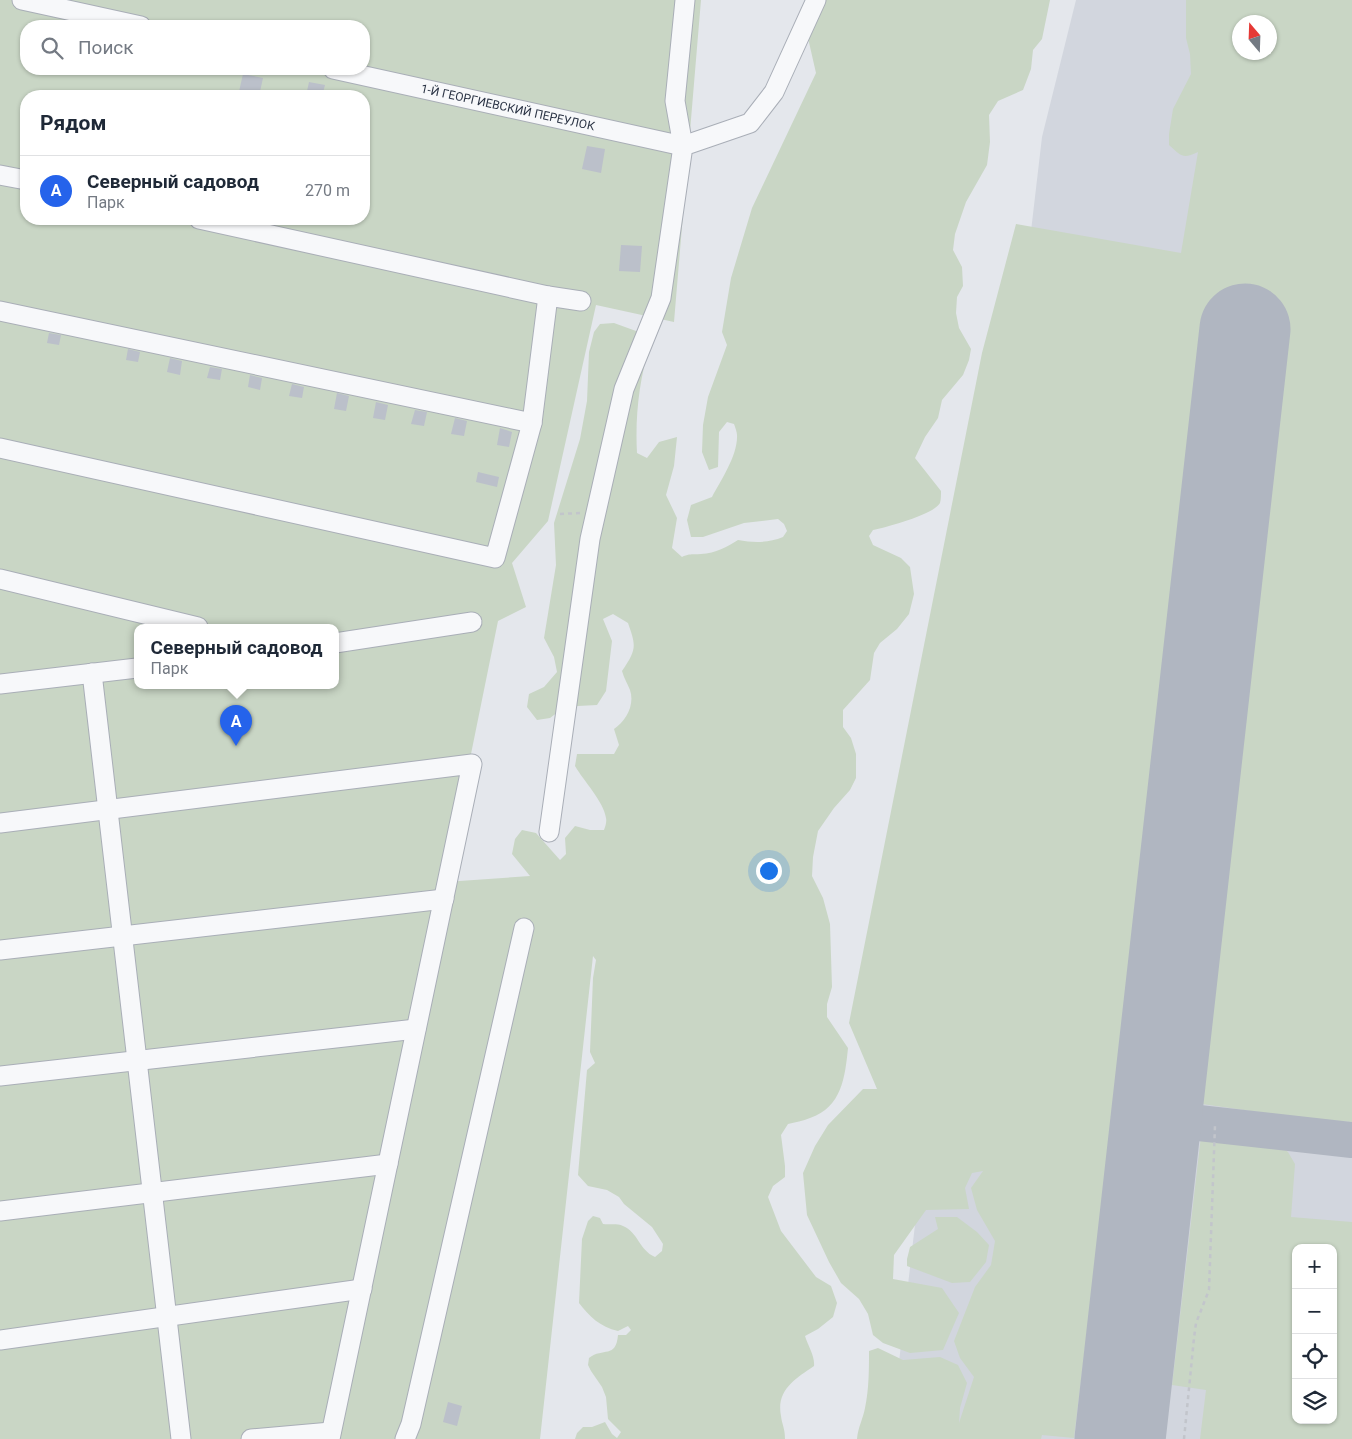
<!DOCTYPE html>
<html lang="ru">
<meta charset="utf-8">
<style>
body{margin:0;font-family:Roboto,sans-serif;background:#f2f2f3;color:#1f2937}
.controls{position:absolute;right:15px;bottom:15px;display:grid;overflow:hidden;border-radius:10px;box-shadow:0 1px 4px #0004}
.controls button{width:45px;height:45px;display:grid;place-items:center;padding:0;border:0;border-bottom:1px solid #e0e1e3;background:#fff;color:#1f2937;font:25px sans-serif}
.compass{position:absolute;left:1232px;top:15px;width:45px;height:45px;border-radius:50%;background:#fff;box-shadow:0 1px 4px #0004;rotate:341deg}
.you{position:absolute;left:768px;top:870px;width:18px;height:18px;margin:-12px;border:4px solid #fff;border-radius:50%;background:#1a73e8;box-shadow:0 0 0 8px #1a73e833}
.badge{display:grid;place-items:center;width:32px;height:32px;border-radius:50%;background:#2563eb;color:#fff;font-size:16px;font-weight:700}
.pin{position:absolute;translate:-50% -41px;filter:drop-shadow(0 1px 2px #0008)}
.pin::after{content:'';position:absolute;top:26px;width:18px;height:15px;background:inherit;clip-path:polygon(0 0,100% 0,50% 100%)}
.popup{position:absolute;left:134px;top:624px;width:205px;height:65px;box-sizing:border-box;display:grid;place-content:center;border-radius:10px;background:#fff;filter:drop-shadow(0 1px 4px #0005);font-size:16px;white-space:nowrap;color:#747a83}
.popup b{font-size:19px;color:#1f2937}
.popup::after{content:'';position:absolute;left:50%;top:100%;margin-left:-10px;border:10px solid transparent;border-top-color:#fff}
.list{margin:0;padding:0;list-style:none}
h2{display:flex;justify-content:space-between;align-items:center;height:65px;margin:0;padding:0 20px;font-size:21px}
h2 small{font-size:16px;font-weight:400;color:#747a83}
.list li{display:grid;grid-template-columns:32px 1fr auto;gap:15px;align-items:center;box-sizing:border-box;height:70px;padding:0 20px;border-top:1px solid #e0e1e3}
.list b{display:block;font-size:19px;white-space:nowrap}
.list p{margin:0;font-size:16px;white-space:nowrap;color:#747a83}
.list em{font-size:16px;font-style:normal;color:#747a83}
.icon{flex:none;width:28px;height:28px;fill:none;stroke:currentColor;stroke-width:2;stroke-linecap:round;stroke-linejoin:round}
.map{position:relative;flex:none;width:1352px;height:1439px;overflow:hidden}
.search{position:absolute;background:#fff;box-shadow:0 1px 4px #0004;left:20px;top:20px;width:350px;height:55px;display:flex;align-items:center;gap:12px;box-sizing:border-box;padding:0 18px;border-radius:20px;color:#747a83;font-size:19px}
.panel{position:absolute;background:#fff;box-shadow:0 1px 4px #0004;left:20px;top:90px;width:350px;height:135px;border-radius:20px}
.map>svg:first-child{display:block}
</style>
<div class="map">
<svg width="1352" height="1439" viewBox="0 0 1352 1439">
<rect width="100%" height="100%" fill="#e4e7ec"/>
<!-- built -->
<path fill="#d2d6de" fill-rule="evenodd" d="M1076 0H1352V1439H890L1042 137ZM1240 22H1270V52H1240ZM1296 1248H1333V1420H1296Z"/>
<!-- green -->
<g fill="#c9d6c5" fill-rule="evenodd">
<path d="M0 0H701L674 322 596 305 548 521 512 563 526 607 498 621 445 882 530 876 512 854 515 839 522 830 536 833 560 860 566 854 565 838 575 826 590 830H604C605 827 607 822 606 818 604 802 583 780 575 766L577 754H614L619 745 614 729C626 721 635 705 630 690 627 683 624 678 622 671 637 649 636 646 628 623L613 614 603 619 612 641 606 691 597 705 578 706 562 709 550 718 537 720 527 707 529 694 544 687 557 672 554 657 544 638 556 565 554 523 580 439 587 401 589 352 594 332 600 324 614 323 636 331 650 346C639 379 635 418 637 453L647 458 659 442 677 437 674 466 666 495 677 518 672 548 682 557C690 553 694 555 701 554 716 553 727 547 738 540 754 543 768 543 783 537L787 531 784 524 778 519 744 523 703 537H691L687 520 691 505 712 497C721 480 738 455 737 435 737 432 735 427 734 424L727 422 719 432 718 467 709 470 702 452 703 425 708 397 727 345 722 332 731 278 752 208 816 73 808 38 824 0H1050L1042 39 1033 50 1031 69 1023 90 998 101 989 115 990 142 987 165 966 202 955 234 953 250 962 267 963 286 957 297 956 313 959 328 971 349 969 360 963 375 942 400 938 418 925 437 915 458 941 491C941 494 941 500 940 503 933 515 887 527 873 530L869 536 873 545 901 558 910 567 914 594 909 614 897 629 880 643 874 653 870 680 843 710V727L851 738 856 754V778L850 790 834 808 818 831 813 857 812 876 823 898 830 924 832 987 827 1004V1017L848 1048C845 1077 842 1107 810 1118 803 1121 795 1122 788 1124L781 1135 785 1166V1177L773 1186 768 1197 781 1231 816 1277 831 1286 837 1303 833 1317 818 1329 805 1336C808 1346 815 1356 814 1366 795 1379 776 1390 781 1416 782 1425 785 1428 785 1439H575L577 1433 583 1427H592L605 1422 612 1434 617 1438 621 1432 608 1419 606 1397 602 1387 591 1371 588 1365 589 1358C603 1347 616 1359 618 1335H626L631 1330 628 1326 618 1331C600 1327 589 1316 579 1303L582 1239 588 1221 593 1216 600 1218 603 1224C609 1225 617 1223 623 1226 638 1232 639 1250 655 1257L662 1251 663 1244 652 1227 624 1204 619 1197 607 1190 588 1186 578 1175 587 1070 595 1063 590 1052 593 978 596 960 593 956 540 1439H0ZM26 26H364V69H26ZM26 96H364V219H26ZM137 627H335V685H137Z"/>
<path d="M1186 0H1352V1122L1299 1118 1202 1104 1276 365 1281 328 1210 320 1074 1438 1042 1435 1041 1439H857C858 1427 863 1419 865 1408 869 1389 869 1370 869 1351L878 1348 903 1360 940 1357 958 1365 967 1383 960 1408 959 1423 974 1377 960 1358 954 1341 975 1287 991 1265 995 1241 977 1210 971 1188 983 1171 972 1173 965 1188 969 1209 926 1210 894 1255 893 1279 942 1288 959 1313 943 1350 910 1353 883 1343 873 1335 868 1314 859 1299 841 1283 829 1262 807 1215 803 1173 815 1146 828 1125 863 1089H877L849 1023 982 353 1016 224 1181 253 1198 152C1183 159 1182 157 1169 145V134L1173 109 1191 74 1190 54 1186 38ZM1240 22H1270V52H1240Z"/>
<path d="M1201 1136 1277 1143 1288 1152 1295 1164 1291 1217 1352 1222V1439H1200L1206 1390 1172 1385ZM1296 1248H1333V1420H1296Z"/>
<polygon points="935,1217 957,1217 977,1232 989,1245 986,1262 970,1282 952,1283 907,1266 907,1259 910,1247 938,1229"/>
</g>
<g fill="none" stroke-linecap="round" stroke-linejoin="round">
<!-- taxiway -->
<g stroke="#b0b6c1" stroke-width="36">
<path d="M1160 1089C1162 1105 1166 1114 1181 1121L1352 1140"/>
<path d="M1152 1149C1160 1133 1164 1127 1181 1121"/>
</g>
<!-- runway -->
<polyline stroke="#b0b6c1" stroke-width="91" points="1120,1439 1245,329"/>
</g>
<!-- building -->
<g fill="#bbc0ca">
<polygon points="243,74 263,78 259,96 238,96"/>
<polygon points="309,82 325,85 322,96 306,96"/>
<polygon points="587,146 605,149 601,173 582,169"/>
<polygon points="621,245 642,246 640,272 619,271"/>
<polygon points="49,333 61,335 59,345 47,343"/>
<polygon points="128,349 140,352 138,362 126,360"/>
<polygon points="170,358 182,361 180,375 167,372"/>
<polygon points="210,367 222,369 220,380 207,378"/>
<polygon points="250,375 262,378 260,390 248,387"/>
<polygon points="292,384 304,387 302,398 289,396"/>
<polygon points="337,393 349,396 346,411 334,409"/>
<polygon points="376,402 388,405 385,420 373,418"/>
<polygon points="415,410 427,412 424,426 411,424"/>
<polygon points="455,418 467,421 464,436 451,434"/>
<polygon points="500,428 512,432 509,447 497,445"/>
<polygon points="478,472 499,477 497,487 476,482"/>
<polygon points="448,1402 462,1406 457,1426 443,1422"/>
</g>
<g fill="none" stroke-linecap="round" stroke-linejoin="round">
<!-- minor casing -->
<g stroke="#a9aeb7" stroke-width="21">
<g id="minor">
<polyline points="22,0 141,26"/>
<path id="s1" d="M333 69 683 146 675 101 685 0"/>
<polyline points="0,175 26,180"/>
<polyline points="199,219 548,296 581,301"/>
<polyline points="0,311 532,423"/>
<polyline points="0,448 495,558 532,423 548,296"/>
<polyline points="0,579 198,627"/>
<polyline points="335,643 472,622"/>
<polyline points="92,673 181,1439"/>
<polyline points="0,684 137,668"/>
<polyline points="0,823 472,764 330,1439"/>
<polyline points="549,832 590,539 624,389 661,298 683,146 750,123 774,92 816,0"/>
<polyline points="0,950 444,899"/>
<polyline points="0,1076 416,1029"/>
<polyline points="0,1211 388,1164"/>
<polyline points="0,1340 362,1289"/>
<polyline points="251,1439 331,1432"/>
<polyline points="405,1439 411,1424 524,928"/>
</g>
</g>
<!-- path -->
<g stroke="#c2c5cb" stroke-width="2.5" stroke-dasharray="4 4" stroke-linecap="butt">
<polyline points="560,514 580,513"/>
<polyline points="1184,1439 1194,1338 1196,1323 1209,1290 1215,1125"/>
</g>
<!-- minor -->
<use href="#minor" stroke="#f7f8fa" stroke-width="19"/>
</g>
<g text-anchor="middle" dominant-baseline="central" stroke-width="5" stroke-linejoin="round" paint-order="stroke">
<!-- street labels -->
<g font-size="12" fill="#2b3445" stroke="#f4f6f9">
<text stroke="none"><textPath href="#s1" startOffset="179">1-Й ГЕОРГИЕВСКИЙ ПЕРЕУЛОК</textPath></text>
</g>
</g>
</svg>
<div class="controls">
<button>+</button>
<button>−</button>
<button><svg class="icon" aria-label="locate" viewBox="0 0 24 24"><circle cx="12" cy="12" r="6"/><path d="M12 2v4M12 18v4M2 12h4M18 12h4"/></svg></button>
<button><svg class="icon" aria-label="layers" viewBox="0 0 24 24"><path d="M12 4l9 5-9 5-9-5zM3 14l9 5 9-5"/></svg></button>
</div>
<svg class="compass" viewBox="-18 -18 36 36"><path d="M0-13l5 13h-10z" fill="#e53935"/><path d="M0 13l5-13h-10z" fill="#747a83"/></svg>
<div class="you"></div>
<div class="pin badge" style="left:236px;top:746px">A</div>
<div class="popup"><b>Северный садовод</b>Парк</div>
<div class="search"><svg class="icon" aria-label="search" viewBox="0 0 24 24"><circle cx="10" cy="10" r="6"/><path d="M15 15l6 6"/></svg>Поиск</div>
<section class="panel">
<h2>Рядом<small></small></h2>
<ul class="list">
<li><span class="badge">A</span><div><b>Северный садовод</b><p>Парк</p></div><em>270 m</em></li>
</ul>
</section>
</div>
